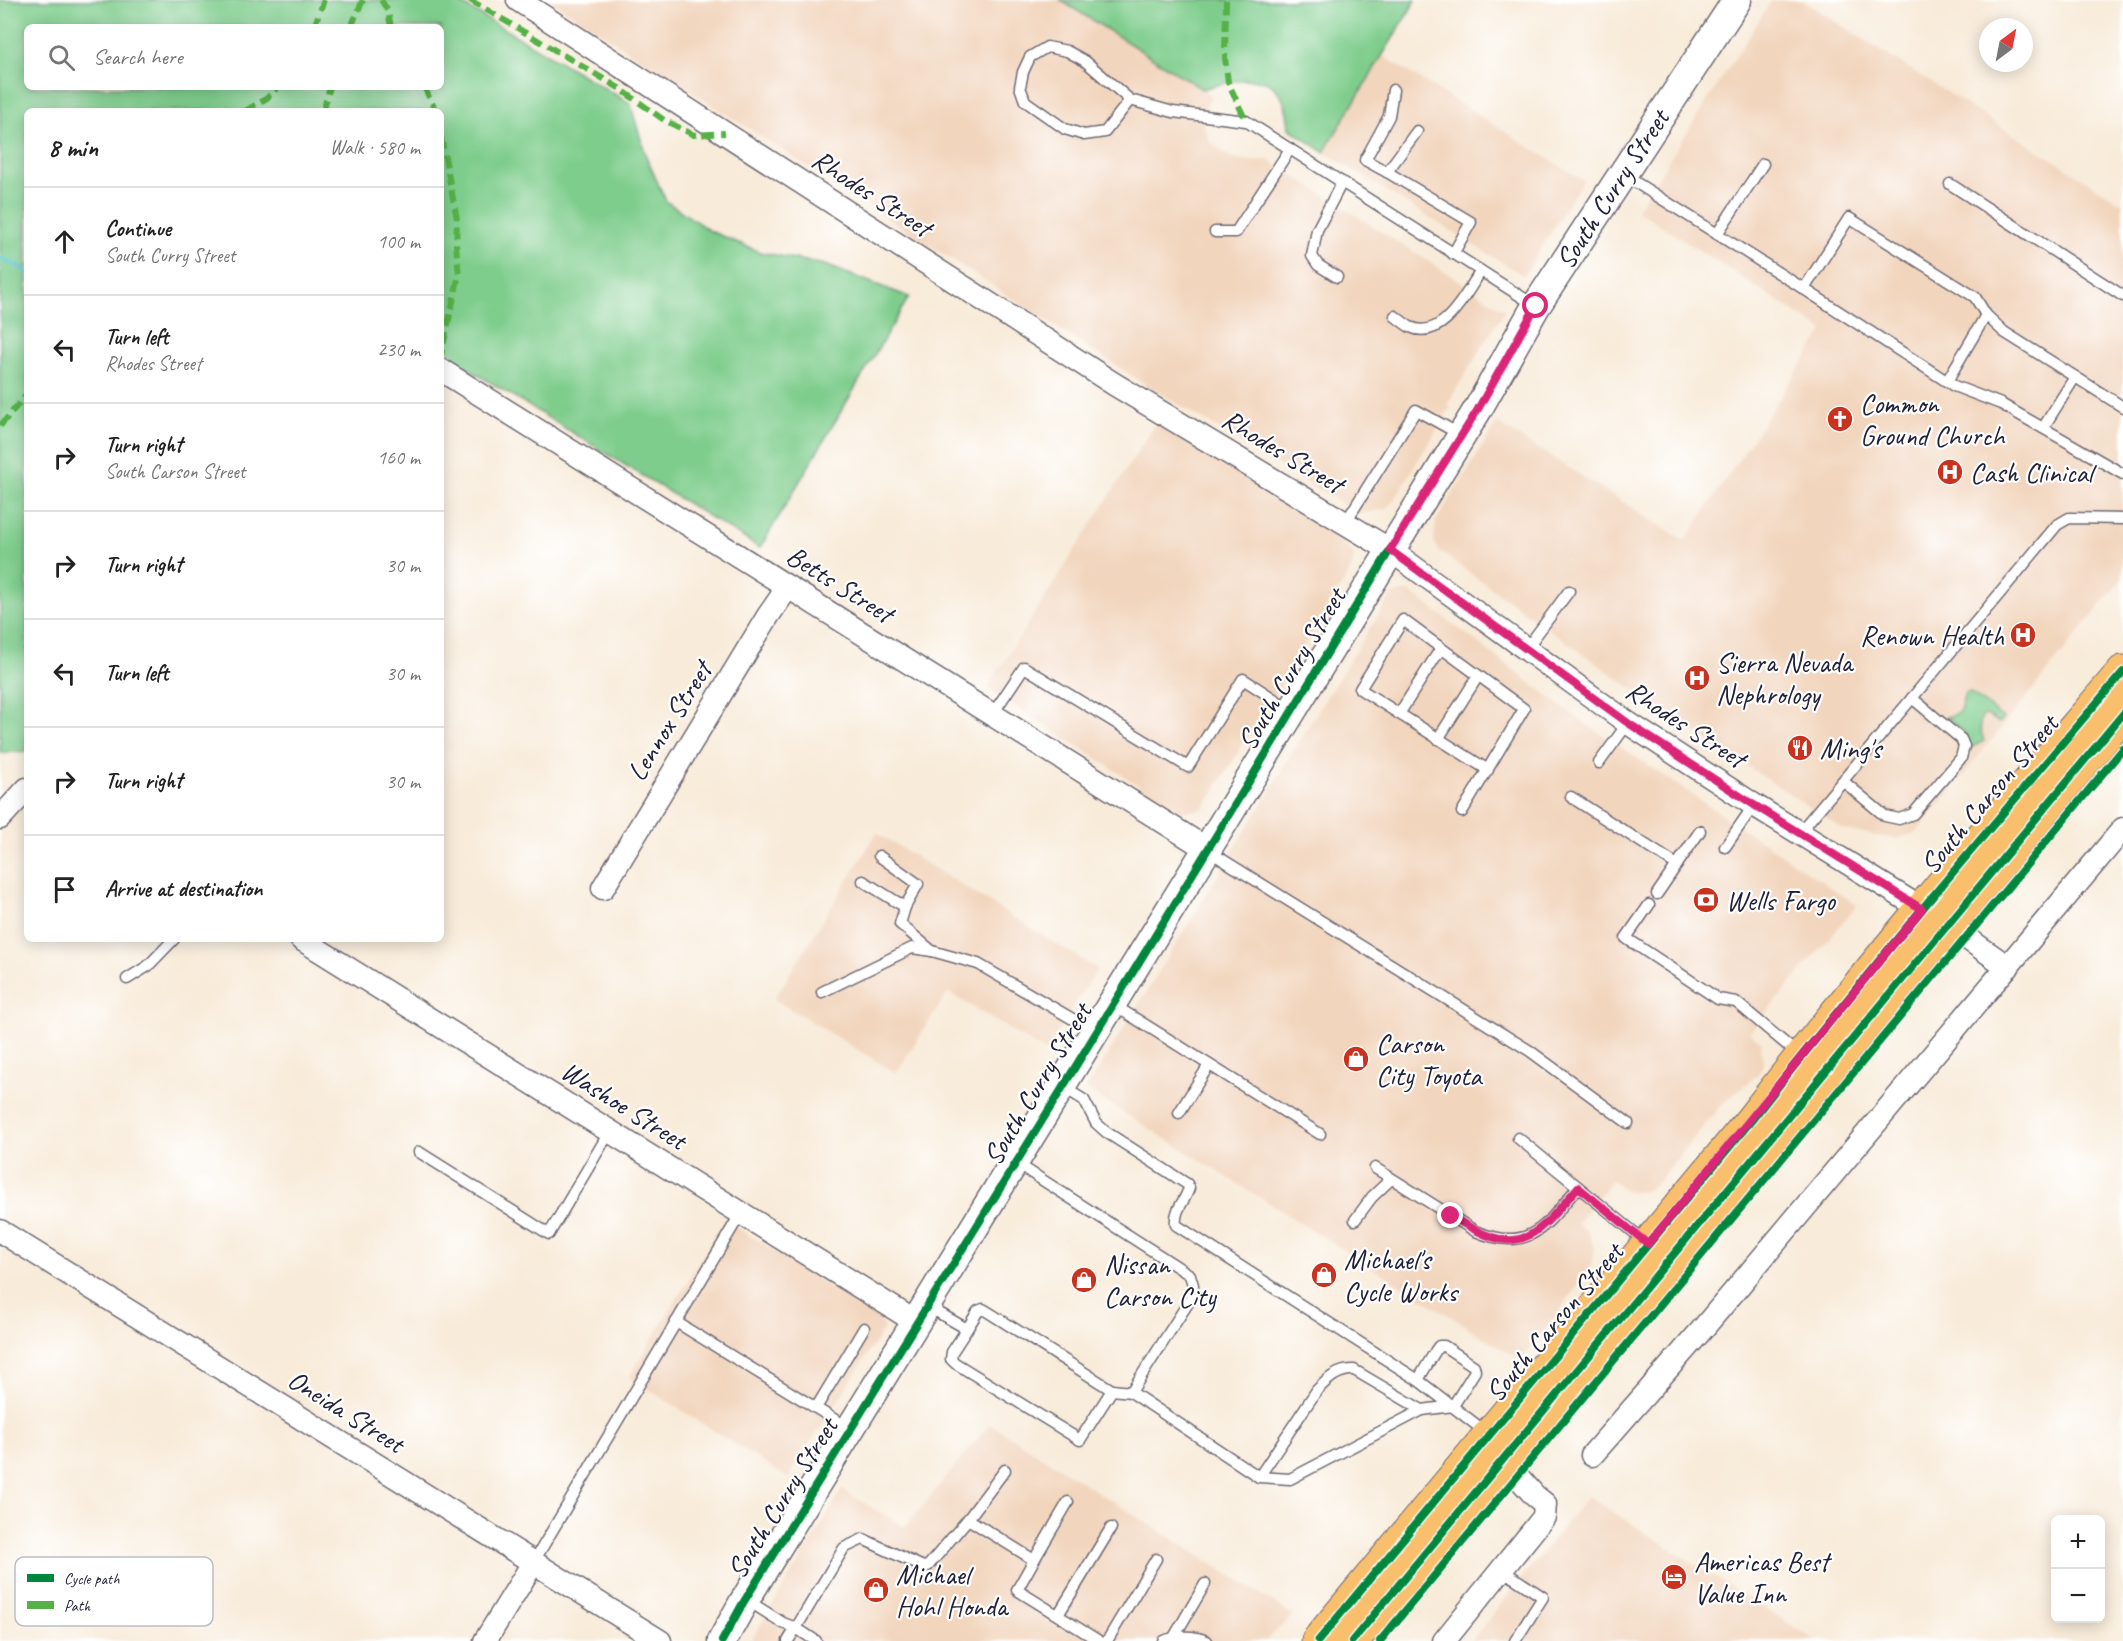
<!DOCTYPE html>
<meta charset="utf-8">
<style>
body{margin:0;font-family:Caveat,sans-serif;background:#f6f6f6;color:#222}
.controls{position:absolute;right:18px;bottom:18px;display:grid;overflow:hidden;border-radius:9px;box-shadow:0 3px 15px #0003}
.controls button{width:54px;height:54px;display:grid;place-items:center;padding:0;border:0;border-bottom:2px solid #e0e0e0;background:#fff;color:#222;font:30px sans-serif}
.compass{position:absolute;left:1979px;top:18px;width:54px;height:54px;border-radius:50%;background:#fff;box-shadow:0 3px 15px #0003;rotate:32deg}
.stop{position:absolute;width:18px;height:18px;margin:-14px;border:4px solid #db2777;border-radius:50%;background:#fff}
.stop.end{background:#db2777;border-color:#fff;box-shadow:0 2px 6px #0008}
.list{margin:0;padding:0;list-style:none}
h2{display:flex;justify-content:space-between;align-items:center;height:78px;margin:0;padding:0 24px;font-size:26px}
h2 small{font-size:20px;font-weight:400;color:#767676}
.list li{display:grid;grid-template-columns:39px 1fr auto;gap:18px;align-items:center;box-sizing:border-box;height:108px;padding:0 24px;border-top:2px solid #e0e0e0}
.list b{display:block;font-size:22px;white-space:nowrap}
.list p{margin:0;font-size:20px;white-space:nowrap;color:#767676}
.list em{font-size:20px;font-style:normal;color:#767676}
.icon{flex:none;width:33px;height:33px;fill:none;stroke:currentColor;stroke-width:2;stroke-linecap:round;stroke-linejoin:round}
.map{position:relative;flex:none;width:2123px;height:1641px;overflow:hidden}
.search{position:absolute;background:#fff;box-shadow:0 3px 15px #0003;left:24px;top:24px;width:420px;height:66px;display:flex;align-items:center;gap:15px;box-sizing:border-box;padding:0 21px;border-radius:9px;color:#767676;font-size:22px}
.panel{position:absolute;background:#fff;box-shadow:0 3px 15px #0003;left:24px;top:108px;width:420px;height:834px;border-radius:9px}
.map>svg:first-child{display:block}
</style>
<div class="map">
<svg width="2123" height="1641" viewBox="0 0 2123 1641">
<rect width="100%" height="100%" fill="#fff"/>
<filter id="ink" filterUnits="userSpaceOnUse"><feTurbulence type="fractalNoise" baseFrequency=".0167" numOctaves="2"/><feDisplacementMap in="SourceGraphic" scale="12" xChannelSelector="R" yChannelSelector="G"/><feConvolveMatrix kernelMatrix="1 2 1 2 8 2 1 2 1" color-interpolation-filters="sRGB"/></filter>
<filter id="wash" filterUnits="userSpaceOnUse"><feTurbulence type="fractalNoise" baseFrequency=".008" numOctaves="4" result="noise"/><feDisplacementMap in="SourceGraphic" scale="24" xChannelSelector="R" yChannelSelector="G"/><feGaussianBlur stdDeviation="1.35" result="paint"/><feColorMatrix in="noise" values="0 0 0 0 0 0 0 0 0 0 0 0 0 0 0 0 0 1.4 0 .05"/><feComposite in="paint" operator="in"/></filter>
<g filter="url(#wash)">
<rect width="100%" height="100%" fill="#f8ebd9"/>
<!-- built -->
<g fill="#f2d5bd">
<polygon points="550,0 1060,0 1212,96 1204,109 1202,121 1210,142 1232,158 1250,161 1268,160 1505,310 1447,404 1451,407 1395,498 1387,509 1360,514 1143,383"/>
<polygon points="1772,0 1801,0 2123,204 2123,578 1917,832 1896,839 1844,830 1652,703 1438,550 1434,541 1436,521 1497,423 1685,541 1824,331 1637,210"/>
<polygon points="1383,56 1583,180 1524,276 1324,152"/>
<polygon points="1156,423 1343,539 1354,556 1352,568 1203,809 1180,812 987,688"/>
<polygon points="1400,592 1410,592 1433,609 1577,718 1857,905 1749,1033 1762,1042 1760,1050 1763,1057 1763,1065 1758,1074 1720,1106 1657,1183 1647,1190 1637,1192 1625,1190 1612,1180 1577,1223 1589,1233 1594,1248 1591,1265 1564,1305 1532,1347 1520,1360 1086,1089 1199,907 1329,693 1386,603 1391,596"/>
<polygon points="877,833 1097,969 1046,1052 948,992 896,1073 774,999"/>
<polygon points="725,1220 878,1316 884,1329 788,1478 629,1377"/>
<polygon points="990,1424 1293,1615 1266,1641 751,1641 842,1490 905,1527"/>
<polygon points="1588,1496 1816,1641 1471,1641"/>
</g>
<!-- green -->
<g fill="#7fcd8d" stroke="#507864" stroke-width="1.5" fill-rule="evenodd">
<path d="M0 0H455L630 103 647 159 666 201 710 231 760 252 825 265 909 297 760 548 441 352V111H27V751L0 753ZM27 27H441V87H27Z"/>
<path d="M1060 0H1416L1324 152 1289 128C1285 66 1247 77 1202 89Z"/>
<path d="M1970 692 2003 718 1999 723C1977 704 1978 724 1984 741L1970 748C1968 732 1959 727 1946 717 1965 713 1960 707 1965 693Z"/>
</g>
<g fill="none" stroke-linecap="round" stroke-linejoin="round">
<!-- stream -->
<polyline stroke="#5ac7ce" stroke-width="5" points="0,258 24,269 27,273"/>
</g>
</g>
<g filter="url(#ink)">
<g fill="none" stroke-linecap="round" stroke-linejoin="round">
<!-- service casing -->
<g stroke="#6d6872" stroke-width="13">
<g id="service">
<polyline points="1130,100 1105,132 1084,135 1065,129 1025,101 1020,87 1023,72 1030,57 1047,47 1067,51 1085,61 1130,100 1173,112 1246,121 1536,306"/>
<polyline points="1417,131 1387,172 1471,222 1453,254"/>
<polyline points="1387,172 1365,160 1389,116 1393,90"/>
<polyline points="1624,175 1804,289"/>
<polyline points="1950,184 2123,296"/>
<polyline points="1215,232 1236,232 1290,149"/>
<polyline points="1717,234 1763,164"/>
<polyline points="1337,277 1318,265 1312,256 1317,230 1342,182"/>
<path d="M1395 316C1400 320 1405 324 1410 327 1443 342 1466 293 1481 271"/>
<polyline points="1947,381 1986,315"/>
<polyline points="2123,407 2004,332 1986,315 1975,297 1849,218 1804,289 1954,386 2001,404 2123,474"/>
<polyline points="2043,428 2075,377"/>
<polyline points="1345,523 1416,410 1461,435"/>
<polyline points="1526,649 1569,591"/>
<polyline points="1399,714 1441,648"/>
<polyline points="992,715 1024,667 1188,767 1243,679 1291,710"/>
<polyline points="1438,739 1478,676"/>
<polyline points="1599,763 1628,723"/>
<polyline points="1843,781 1885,816 1899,819 1913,814 1961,758 1964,746 1961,739 1912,698"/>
<polyline points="1571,797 1677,865"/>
<polyline points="1462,812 1524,709 1403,620 1360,689 1488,770"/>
<polyline points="1799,833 2057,525 2069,518 2123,519"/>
<polyline points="1725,847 1754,805"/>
<polyline points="1207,850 1530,1051 1628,1123"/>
<polyline points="879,856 918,884 905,907"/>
<polyline points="863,881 905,907 900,924 932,951"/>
<polyline points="1657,894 1700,831"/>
<polyline points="1649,905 1626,938 1718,999 1736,1002 1799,1055"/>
<polyline points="127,979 148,966 174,939"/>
<polyline points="822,992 912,948 932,951 978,964 1095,1032"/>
<polyline points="1112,1004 1320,1134"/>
<path d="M1063 1087 1084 1100 1096 1123 1106 1132 1187 1184 1189 1188C1185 1202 1174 1209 1176 1225L1418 1380"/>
<polyline points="1179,1113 1209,1065"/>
<polyline points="1518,1138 1646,1242"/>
<polyline points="419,1152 549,1234 610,1131"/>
<polyline points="1016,1163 1190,1275 1193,1285 1190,1300 1131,1392"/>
<path d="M1375 1168 1475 1231C1530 1254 1545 1226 1578 1187"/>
<polyline points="1355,1220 1372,1197 1391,1179"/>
<polyline points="927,1306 967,1329 952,1352 951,1359 955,1363 1080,1440 1112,1390 988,1312 983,1309 978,1311 967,1329"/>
<polyline points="676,1322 850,1429"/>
<path d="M1112 1390 1131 1392 1259 1477 1290 1479 1422 1410 1354 1370C1338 1369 1328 1379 1317 1390L1259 1477"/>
<polyline points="816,1408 864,1328"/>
<polyline points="1422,1410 1453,1406 1475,1371 1474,1366 1444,1346 1439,1346 1436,1350 1418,1380 1487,1433"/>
<polyline points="968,1519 1005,1470"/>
<polyline points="1034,1560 1068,1502"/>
<polyline points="533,1563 741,1213"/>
<polyline points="1502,1570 1543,1597 1515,1641"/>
<polyline points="747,1600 783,1623 796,1628 788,1641"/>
<polyline points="1058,1615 1111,1528"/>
<polyline points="1174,1637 1205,1584"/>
<polyline points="816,1641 796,1628 844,1548 863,1539 923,1567 928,1566 968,1519 1034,1560 1017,1590 1099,1641"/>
<polyline points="1107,1641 1156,1559"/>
<path d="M1163 1641C1177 1636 1193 1635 1207 1641"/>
</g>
</g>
<!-- minor casing -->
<g stroke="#6d6872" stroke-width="25">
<g id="minor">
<polyline points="518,0 1114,384 1390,550 1628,723 1754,805 1948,925 2008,967"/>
<polyline points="441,370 1207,849"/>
<polyline points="0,818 27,789"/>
<polyline points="603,888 768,616 788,587"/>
<polyline points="301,939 916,1322"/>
<polyline points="0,1231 660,1641"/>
<polyline points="1592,1455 1700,1332 2123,829"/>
<polyline points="485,1641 533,1563"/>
<polyline points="1444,1641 1544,1517 1545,1504 1535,1496 1503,1460"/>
</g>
</g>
<!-- tertiary casing -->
<g stroke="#6d6872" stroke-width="31">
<polyline id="tertiary" points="722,1641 743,1603 1478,409 1536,306 1737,0"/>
</g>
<!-- primary casing -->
<g stroke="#6d6872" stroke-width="35">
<g id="primary">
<path d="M1318 1641 1751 1121C1870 967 1997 820 2123 672"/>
<polyline points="1352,1641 2123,714"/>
</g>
</g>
<!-- service -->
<use href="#service" stroke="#fff" stroke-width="10"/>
<!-- minor -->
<use href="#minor" stroke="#fff" stroke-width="22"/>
<!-- tertiary -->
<use href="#tertiary" stroke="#fff" stroke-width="28"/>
<!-- primary -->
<use href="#primary" stroke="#f9bf6d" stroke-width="33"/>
<!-- quiet -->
<g stroke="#55b146" stroke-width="6" stroke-dasharray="12 6" stroke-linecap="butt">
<polyline points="381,0 388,11 391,27"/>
<polyline points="470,0 619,88 664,120 694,135 725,133"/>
<polyline points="1226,0 1225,58 1228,82 1246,121"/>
<polyline points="314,27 324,0"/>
<polyline points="351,27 363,0"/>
<polyline points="424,87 436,111"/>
<polyline points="245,111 267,98 278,87"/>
<polyline points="323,111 330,87"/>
<polyline points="441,137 457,219 456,245 459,275 441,355"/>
<polyline points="0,426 27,394"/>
</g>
<!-- cycleway casing -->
<g stroke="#fff" stroke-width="11">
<g id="cycleway">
<polyline points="722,1641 743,1603 1063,1087 1390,550"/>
<path d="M1318 1641 1751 1121C1870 967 1997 820 2123 672"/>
<polyline points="1352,1641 2123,714"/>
<polyline points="1380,1641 2123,749"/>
</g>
</g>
<!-- cycleway -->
<use href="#cycleway" stroke="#00873e" stroke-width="8"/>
</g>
</g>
<g fill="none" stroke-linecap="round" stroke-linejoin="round" filter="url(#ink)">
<!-- route -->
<path stroke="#db2777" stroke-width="8" d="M1451 1216C1519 1259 1531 1242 1578 1187L1648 1244 1922 909 1754 805 1628 723 1390 550 1478 409 1536 306"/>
</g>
<!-- icons -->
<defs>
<g id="church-disc" transform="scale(1.35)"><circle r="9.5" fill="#c8321e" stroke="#fff"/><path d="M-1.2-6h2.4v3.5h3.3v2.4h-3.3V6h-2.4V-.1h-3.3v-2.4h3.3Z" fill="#fff"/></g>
<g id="hospital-disc" transform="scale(1.35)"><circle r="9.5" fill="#c8321e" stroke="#fff"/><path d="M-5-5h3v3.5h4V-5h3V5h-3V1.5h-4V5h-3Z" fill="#fff"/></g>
<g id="restaurant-disc" transform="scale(1.35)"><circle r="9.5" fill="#c8321e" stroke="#fff"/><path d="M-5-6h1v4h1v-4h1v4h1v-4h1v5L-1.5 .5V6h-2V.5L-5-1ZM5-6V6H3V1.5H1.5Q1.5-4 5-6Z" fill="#fff"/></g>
<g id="bank-disc" transform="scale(1.35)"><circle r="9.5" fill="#c8321e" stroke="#fff"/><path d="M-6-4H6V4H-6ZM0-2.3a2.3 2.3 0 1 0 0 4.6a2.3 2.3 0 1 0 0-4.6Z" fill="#fff"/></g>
<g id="shop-disc" transform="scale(1.35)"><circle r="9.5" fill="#c8321e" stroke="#fff"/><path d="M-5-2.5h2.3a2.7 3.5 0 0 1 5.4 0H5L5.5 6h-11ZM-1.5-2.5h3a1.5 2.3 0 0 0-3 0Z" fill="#fff"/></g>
<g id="hotel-disc" transform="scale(1.35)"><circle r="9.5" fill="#c8321e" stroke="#fff"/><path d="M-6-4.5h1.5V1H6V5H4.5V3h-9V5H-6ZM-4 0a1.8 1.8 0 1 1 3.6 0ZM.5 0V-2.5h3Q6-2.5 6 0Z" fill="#fff"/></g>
</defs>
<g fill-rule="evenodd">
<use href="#church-disc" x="1840" y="419"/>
<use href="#hospital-disc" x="1950" y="472"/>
<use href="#hospital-disc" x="2023" y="635"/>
<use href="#hospital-disc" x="1697" y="678"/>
<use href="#restaurant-disc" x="1800" y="748"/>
<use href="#bank-disc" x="1706" y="900"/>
<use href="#shop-disc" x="1356" y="1059"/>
<use href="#shop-disc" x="1324" y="1275"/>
<use href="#shop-disc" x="1084" y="1280"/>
<use href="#hotel-disc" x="1674" y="1577"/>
<use href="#shop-disc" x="876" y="1590"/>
</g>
<g text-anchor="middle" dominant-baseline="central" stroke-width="4.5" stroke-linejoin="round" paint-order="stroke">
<!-- street labels -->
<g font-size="28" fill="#22223b" stroke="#fff">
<text transform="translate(1612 189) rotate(-57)">South Curry Street</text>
<text transform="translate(872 193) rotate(33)">Rhodes Street</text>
<text transform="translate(1283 451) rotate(31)">Rhodes Street</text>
<text transform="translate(840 584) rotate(32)">Betts Street</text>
<text transform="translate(1291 669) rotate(-59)">South Curry Street</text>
<text transform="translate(669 721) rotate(-58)">Lennox Street</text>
<text transform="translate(1686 724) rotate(33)">Rhodes Street</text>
<text transform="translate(1989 794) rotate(-50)">South Carson Street</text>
<text transform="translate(1037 1084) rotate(-59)">South Curry Street</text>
<text transform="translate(624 1105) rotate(32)">Washoe Street</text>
<text transform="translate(1554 1322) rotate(-50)">South Carson Street</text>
<text transform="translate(346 1411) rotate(32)">Oneida Street</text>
<text transform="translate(782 1498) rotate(-58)">South Curry Street</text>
</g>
<!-- poi labels -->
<g font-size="28" fill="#22223b" stroke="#fff" text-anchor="start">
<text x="1860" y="403">Common<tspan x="1860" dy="32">Ground Church</tspan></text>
<text x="1970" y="472">Cash Clinical</text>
<text x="2004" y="635" text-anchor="end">Renown Health</text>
<text x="1716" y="662">Sierra Nevada<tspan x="1716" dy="32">Nephrology</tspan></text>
<text x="1820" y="748">Ming's</text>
<text x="1726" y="900">Wells Fargo</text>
<text x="1376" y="1043">Carson<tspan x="1376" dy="32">City Toyota</tspan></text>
<text x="1344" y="1259">Michael's<tspan x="1344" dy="32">Cycle Works</tspan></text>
<text x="1104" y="1264">Nissan<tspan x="1104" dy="32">Carson City</tspan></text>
<text x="1694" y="1561">Americas Best<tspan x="1694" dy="32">Value Inn</tspan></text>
<text x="896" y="1574">Michael<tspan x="896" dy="32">Hohl Honda</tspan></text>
</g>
</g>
<!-- legend -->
<rect x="15" y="1557" width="198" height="69" rx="9" fill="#fff" stroke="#bdbdc4" stroke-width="1.5"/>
<rect x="27" y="1574" width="27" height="8" fill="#00873e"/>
<rect x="27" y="1601" width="27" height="8" fill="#55b146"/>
<g font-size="16" fill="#22223b">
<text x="64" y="1584">Cycle path</text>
<text x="64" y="1611">Path</text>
</g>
</svg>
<div class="controls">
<button>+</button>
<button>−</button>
</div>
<svg class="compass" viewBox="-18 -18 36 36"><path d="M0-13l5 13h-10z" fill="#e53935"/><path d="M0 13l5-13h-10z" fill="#767676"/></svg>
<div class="stop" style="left:1536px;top:306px"></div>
<div class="stop end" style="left:1451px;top:1216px"></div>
<div class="search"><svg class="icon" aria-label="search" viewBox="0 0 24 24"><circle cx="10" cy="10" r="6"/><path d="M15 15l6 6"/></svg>Search here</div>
<section class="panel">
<h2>8 min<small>Walk · 580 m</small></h2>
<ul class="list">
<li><svg class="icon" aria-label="ahead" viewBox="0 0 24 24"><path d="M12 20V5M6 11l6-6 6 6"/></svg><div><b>Continue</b><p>South Curry Street</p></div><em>100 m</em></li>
<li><svg class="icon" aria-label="left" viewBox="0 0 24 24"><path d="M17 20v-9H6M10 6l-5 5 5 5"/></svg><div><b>Turn left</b><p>Rhodes Street</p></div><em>230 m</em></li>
<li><svg class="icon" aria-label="right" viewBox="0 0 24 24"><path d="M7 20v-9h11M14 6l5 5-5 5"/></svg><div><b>Turn right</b><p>South Carson Street</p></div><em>160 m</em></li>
<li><svg class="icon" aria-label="right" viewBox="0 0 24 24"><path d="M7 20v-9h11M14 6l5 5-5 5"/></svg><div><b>Turn right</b></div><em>30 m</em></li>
<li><svg class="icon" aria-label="left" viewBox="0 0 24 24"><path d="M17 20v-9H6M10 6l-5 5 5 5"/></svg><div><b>Turn left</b></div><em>30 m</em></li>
<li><svg class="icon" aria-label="right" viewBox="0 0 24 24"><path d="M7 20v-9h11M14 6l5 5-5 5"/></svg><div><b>Turn right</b></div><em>30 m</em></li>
<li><svg class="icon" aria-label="arrive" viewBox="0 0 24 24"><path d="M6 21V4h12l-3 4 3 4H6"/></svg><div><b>Arrive at destination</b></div></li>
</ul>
</section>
</div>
